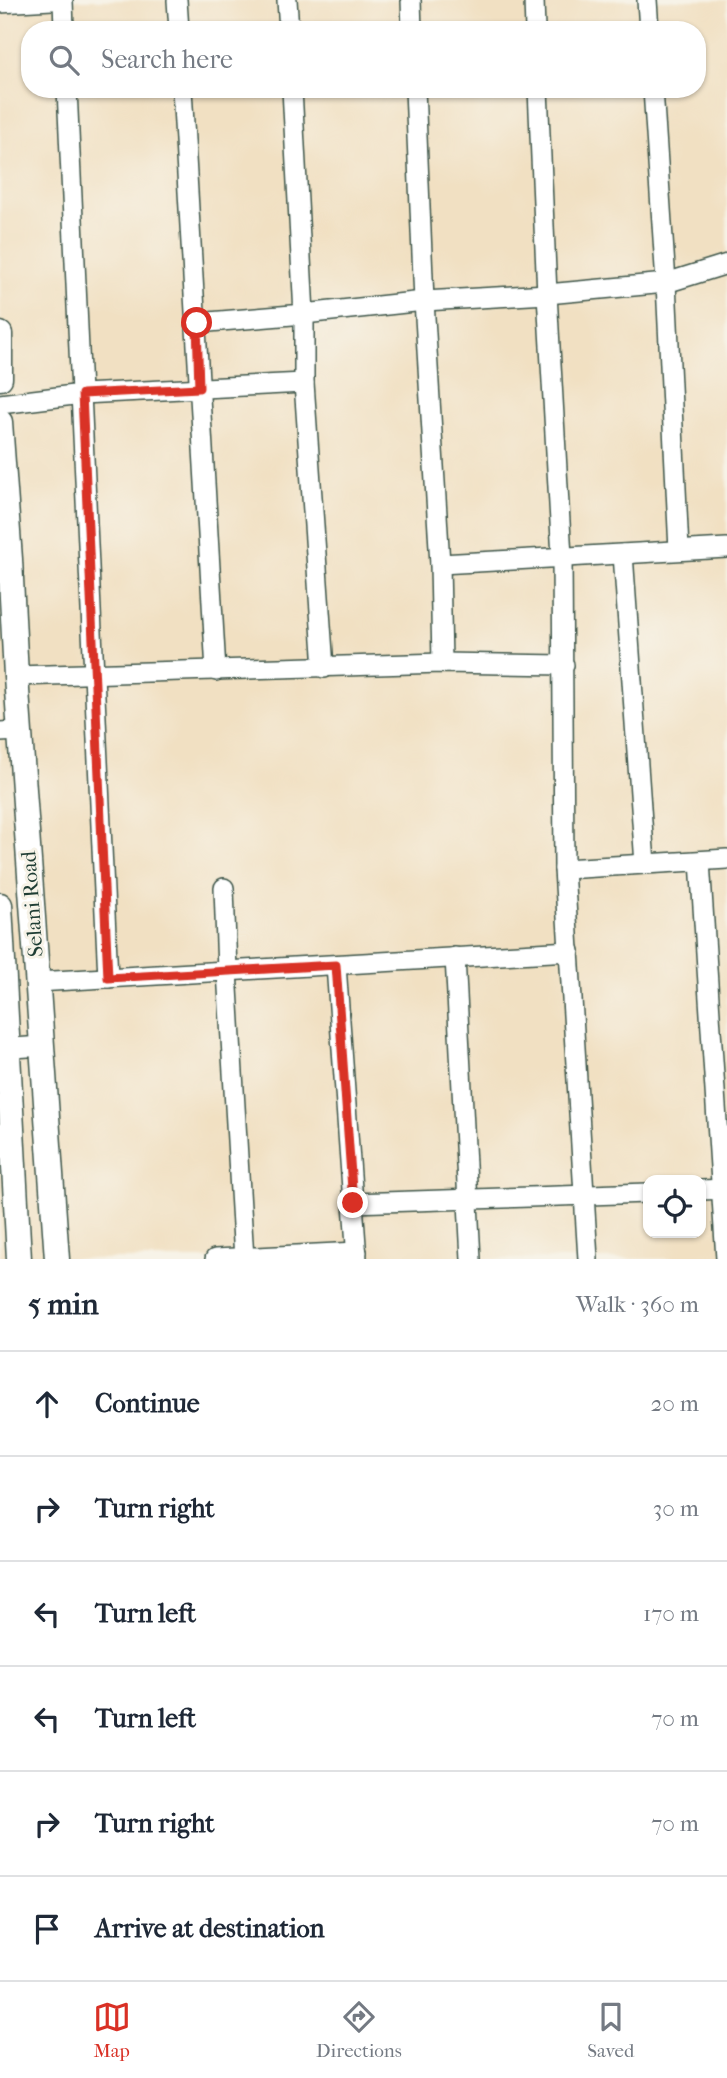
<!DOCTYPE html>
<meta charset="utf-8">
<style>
body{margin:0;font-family:"IM FELL French Canon",serif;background:#f6f6f7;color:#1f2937}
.controls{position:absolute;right:21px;bottom:21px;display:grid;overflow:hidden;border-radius:14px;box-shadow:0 2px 5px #0004}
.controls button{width:63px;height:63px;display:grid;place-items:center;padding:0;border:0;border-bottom:2px solid #e0e1e3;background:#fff;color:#1f2937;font:35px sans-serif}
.stop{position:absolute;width:21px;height:21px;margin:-16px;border:5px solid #d93025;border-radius:50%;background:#fff}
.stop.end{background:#d93025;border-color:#fff;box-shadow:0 2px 7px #0008}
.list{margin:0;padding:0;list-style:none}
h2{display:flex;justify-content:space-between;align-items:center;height:91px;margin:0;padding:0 28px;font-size:30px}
h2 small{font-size:23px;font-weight:400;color:#747a83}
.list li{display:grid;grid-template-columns:46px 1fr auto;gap:21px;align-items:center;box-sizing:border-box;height:105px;padding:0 28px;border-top:2px solid #e0e1e3}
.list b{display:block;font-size:26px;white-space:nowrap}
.list em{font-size:23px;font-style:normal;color:#747a83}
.icon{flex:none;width:38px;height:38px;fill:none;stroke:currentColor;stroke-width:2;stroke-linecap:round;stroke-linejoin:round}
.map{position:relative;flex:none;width:727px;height:1259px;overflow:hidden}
.search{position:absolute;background:#fff;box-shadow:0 2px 5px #0004;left:21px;right:21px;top:21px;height:77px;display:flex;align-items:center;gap:18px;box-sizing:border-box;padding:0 24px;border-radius:28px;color:#747a83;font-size:26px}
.sheet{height:721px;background:#fff}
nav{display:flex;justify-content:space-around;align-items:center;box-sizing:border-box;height:98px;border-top:2px solid #e0e1e3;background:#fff;font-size:19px;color:#747a83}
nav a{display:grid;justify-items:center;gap:4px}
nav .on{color:#d93025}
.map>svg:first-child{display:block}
</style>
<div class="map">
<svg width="727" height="1259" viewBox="0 0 727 1259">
<rect width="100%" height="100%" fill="#f7f3e8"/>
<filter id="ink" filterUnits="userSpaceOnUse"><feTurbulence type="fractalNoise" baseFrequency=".0143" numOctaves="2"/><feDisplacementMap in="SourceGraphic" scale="14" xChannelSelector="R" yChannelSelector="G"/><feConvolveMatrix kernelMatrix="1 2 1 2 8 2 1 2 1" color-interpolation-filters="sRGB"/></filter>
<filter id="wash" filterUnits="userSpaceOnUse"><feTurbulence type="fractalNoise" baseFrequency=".00686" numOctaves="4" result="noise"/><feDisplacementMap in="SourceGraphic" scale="28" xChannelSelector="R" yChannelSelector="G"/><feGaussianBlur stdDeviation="1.57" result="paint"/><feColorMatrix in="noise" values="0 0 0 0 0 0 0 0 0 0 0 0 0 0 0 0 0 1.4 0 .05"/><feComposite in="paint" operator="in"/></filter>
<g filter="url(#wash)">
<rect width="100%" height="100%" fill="#f1e0c2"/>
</g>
<g filter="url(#ink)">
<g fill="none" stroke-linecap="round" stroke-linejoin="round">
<!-- minor casing -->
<g stroke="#3e5549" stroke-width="22">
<g id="minor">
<polyline points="63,0 64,30"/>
<polyline points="177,0 179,30"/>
<polyline points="287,0 289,30"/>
<polyline points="411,0 412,30"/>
<polyline points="534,0 535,30"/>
<polyline points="647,0 649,30"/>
<polyline points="0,3 52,0"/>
<polyline points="67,89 108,978"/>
<polyline points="182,89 216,671"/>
<polyline points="292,89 304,314 304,383 324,668"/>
<polyline points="415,89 424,301 440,564 442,663"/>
<polyline points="538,89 547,294 562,557 564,869 588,1259"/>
<polyline points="653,89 666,283 679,550"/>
<polyline points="197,323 304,314 424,301 547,294 666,283 727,264"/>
<polyline points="0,404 82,394 304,383"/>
<polyline points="623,554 645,864"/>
<polyline points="440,564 727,548"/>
<polyline points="16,676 442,663 564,665"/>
<polyline points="0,732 19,731"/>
<polyline points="700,861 726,1259"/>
<polyline points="564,869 727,859"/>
<polyline points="224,888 227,971 244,1259"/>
<polyline points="455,957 471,1259"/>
<polyline points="336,965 357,1259"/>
<polyline points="37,982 570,951"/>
<polyline points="0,1049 42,1046"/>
<polyline points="701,1190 727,1189"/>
<polyline points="353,1203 648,1193"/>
<polyline points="215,1259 357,1252"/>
</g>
</g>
<!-- tertiary casing -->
<g stroke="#3e5549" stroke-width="27">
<g id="tertiary">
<polyline points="0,334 0,378"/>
<polyline points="0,422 10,559 16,676 57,1259"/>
<polyline points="0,905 19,1259"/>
</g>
</g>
<!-- minor -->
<use href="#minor" stroke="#fff" stroke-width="19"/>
<!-- tertiary -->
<use href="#tertiary" stroke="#fff" stroke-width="24"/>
</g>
</g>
<g fill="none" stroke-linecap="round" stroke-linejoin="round" filter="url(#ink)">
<!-- route -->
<polyline stroke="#d93025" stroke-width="9" points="197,323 199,388 82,394 108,978 336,965 353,1203"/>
</g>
<g text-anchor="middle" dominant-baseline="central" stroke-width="6" stroke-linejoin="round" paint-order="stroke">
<!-- street labels -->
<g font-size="21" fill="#1f3d34" stroke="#f7f3e8">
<text transform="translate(32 904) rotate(-94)">Selani Road</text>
</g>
</g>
</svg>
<div class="controls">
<button><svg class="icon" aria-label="locate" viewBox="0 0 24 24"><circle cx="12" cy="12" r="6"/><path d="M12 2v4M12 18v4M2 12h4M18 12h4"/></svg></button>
</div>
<div class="stop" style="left:197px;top:323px"></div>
<div class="stop end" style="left:353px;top:1203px"></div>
<div class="search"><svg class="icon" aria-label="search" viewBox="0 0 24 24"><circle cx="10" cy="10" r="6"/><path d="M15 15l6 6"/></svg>Search here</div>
</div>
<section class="sheet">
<h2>5 min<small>Walk · 360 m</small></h2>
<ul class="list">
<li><svg class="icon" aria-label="ahead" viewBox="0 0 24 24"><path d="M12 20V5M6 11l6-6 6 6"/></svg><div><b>Continue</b></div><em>20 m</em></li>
<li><svg class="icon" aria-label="right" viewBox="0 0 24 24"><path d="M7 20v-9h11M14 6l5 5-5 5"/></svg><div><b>Turn right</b></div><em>30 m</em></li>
<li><svg class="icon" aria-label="left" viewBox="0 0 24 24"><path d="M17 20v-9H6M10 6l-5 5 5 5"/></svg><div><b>Turn left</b></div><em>170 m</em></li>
<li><svg class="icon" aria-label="left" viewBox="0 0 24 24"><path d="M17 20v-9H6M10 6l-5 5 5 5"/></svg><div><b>Turn left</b></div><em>70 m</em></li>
<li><svg class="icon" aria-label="right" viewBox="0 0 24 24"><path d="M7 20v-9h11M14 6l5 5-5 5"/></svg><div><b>Turn right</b></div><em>70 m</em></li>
<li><svg class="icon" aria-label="arrive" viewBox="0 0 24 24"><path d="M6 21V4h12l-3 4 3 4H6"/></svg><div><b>Arrive at destination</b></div></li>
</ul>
</section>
<nav>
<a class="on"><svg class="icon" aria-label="map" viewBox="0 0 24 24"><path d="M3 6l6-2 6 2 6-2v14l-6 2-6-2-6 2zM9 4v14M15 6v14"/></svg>Map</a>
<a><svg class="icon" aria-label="directions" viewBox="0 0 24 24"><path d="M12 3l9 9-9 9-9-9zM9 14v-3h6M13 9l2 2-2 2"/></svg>Directions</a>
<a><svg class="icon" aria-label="saved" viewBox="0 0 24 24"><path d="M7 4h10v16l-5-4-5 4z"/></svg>Saved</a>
</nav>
